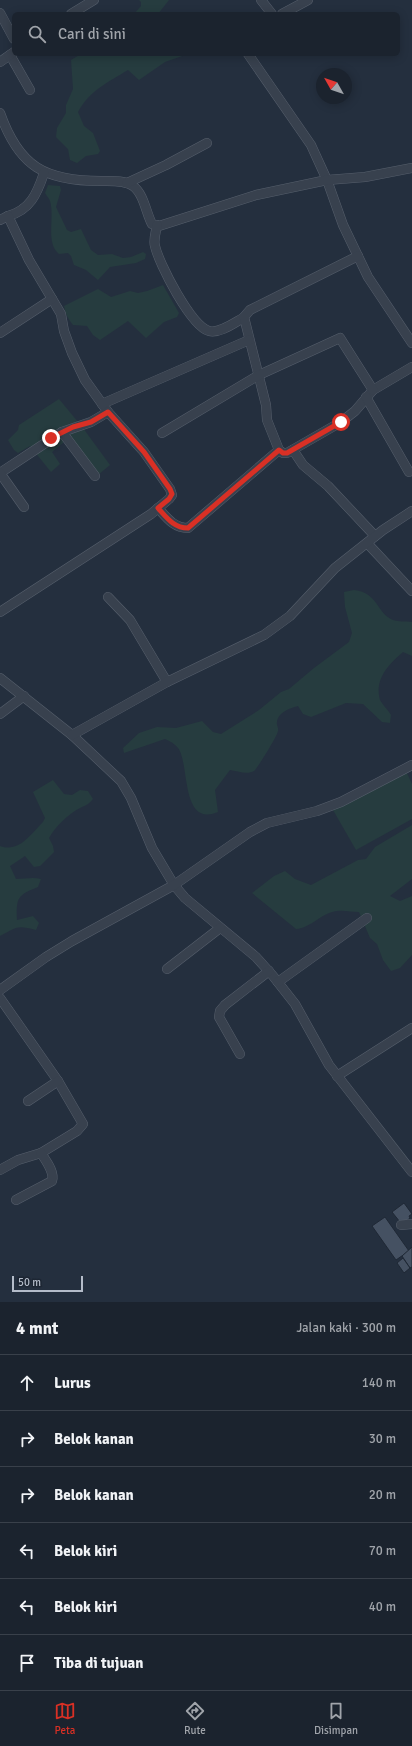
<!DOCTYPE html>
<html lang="id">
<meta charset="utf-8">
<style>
body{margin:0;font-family:Signika,sans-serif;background:#282f3a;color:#f1f3f6}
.compass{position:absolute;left:316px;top:68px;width:36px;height:36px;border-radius:50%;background:#1b232e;box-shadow:0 2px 10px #0003;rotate:310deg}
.scale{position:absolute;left:12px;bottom:10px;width:71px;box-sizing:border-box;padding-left:4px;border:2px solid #b4bcc9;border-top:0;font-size:11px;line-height:14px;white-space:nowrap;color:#b4bcc9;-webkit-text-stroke:3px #1d2633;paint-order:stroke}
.stop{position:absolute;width:12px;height:12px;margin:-9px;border:3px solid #d93025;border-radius:50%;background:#fff}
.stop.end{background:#d93025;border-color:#fff;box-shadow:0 1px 4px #0008}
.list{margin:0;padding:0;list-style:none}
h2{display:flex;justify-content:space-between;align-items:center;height:52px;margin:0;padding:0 16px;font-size:17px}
h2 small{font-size:13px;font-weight:400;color:#a0a4aa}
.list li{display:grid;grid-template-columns:26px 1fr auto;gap:12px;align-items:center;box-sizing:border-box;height:56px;padding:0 16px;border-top:1px solid #39404a}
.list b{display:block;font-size:15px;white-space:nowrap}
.list em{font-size:13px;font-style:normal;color:#a0a4aa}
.icon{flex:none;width:22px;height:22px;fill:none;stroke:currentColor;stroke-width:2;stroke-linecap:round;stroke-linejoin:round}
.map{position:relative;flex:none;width:412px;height:1302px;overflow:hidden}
.search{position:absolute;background:#1b232e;box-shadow:0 2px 10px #0003;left:12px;right:12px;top:12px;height:44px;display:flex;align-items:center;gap:10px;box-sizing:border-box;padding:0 14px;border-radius:6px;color:#a0a4aa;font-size:15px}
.sheet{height:388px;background:#1b232e}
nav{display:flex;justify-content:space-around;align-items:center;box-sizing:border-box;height:56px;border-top:1px solid #39404a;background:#1b232e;font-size:11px;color:#a0a4aa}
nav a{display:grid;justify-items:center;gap:2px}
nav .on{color:#d93025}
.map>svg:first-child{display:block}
</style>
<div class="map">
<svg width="412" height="1302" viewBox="0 0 412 1302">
<rect width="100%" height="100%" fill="#242f3e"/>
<!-- green -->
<g fill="#263c3f">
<polygon points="139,0 169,0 158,14 134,14 141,6 141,2"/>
<path d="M81 54H188L165 62 139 80 128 70C107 83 90 90 78 112L84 126 93 133 100 151 98 154 86 156 77 163 70 160 68 149 56 137 57 128 66 113V105L73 89 71 60Z"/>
<path d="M48 185 60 186 61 190 56 207 67 230 71 232 81 229 91 250 98 255 112 254 123 258 131 257 143 252 146 254 145 259 136 263 110 267 98 280 86 270 74 265 71 256 68 253 59 254C45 243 55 217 50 201 49 198 46 195 45 193Z"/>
<path d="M163 285 179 313 177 317 164 322 146 338 128 321 100 340 93 335 87 326 73 325C68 319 65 313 64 306L98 289 111 297 130 291 138 293 147 291Z"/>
<polygon points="59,399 83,428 110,465 93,479 64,442 52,452 60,464 51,472 30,446 18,453 14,450 8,440 18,430 19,425"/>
<path d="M354 590C379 593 376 613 393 620 398 622 406 621 412 622V656L403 652C389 664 374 679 380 700 382 704 388 710 391 715L390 723 382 722 363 704 346 703 311 717 303 714 298 706C291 708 278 712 277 722 276 725 279 728 278 731 278 735 257 769 254 771 247 775 237 771 230 770L215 790 218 812C180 828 190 763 178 748 175 744 170 741 165 739L124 753 123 748 139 733 157 727 176 728 202 721 213 732 221 734 259 710 281 692 289 689 314 668 349 642 352 633 345 607 344 592Z"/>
<polygon points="406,771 412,784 412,819 356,850 333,810"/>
<path d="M53 780 64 794 72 795 80 790 88 791 93 799C88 805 86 805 80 808 68 814 55 827 49 838L53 846 54 852 40 866 34 867 25 856 10 866 16 879C26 879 32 877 41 879L38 887C18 895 16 897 17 920L33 916 39 923 36 930C17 925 17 927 0 936V846C19 853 31 834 43 822L45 818 33 792Z"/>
<path d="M412 825V879L390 896 400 901 412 896V955L400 968 391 971 383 960 377 944 370 938 359 912C352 912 344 910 337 911 321 913 311 928 296 929L252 893 274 876 285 871 295 879 311 885 358 860 366 859 375 847Z"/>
</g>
<!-- building -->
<g fill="#455162" stroke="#1f2835">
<polygon points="404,1203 412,1214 409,1216 410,1218 404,1223 400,1222 392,1212"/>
<polygon points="385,1217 409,1251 396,1260 372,1226"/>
<polygon points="412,1247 412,1267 410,1268 402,1256"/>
<polygon points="403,1258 410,1268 404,1273 397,1263"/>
</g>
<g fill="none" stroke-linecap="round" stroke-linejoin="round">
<!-- minor casing -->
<g stroke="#565f6c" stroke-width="10">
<g id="minor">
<polyline points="261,0 272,14"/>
<polyline points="0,13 14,39"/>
<polyline points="71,14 94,0"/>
<polyline points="282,14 308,0"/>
<polyline points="248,54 311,145 327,180 343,225 368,277 412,343"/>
<polyline points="10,55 30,90"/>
<polyline points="0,62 14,52"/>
<path d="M0 113C19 167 45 181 101 181 111 181 125 180 133 186 144 194 146 213 152 224L159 226 256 195 327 180 365 177 412 168"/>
<polyline points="127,183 166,165 207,143"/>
<path d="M8 216C30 210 37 194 44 173"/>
<polyline points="0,220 8,216 29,260 61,314 64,331 72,353 85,380 108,412 144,452 170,489 172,495 169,499 151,514 0,612"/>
<path d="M157 225C156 232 153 240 155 246 159 264 191 326 209 331 219 334 234 323 243 318"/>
<polyline points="358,256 250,310 244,317 266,405 267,420 279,450 283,453 287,453 341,422 355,411 373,390 412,367"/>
<polyline points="0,333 52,299"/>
<polyline points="366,397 409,472"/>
<polyline points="102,404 249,340"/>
<polyline points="62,432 95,476"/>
<polyline points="162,433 259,375 340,338 373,390"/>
<polyline points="293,450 303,465 328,486 375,536"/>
<polyline points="0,473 62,432 91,422 108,412"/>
<polyline points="0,473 24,507"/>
<path d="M158 508C167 518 174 528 188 528L279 450"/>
<polyline points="367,543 412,591"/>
<polyline points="108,597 130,620 167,682"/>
<polyline points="0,678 72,735 121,781 131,798 152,848 174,885 185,898 256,957 273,976 295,1004 329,1065 412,1172"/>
<polyline points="0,714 24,696"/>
<polyline points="72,735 167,682 264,635 290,616 335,568 383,530 412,511"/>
<polyline points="167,969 220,928"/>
<polyline points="278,982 367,918"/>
<polyline points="0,990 46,957 72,941 174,885 250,832 267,823 317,811 341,802 412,765"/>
<polyline points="0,998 58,1081 83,1124 77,1131 41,1153 18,1160 0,1170"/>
<polyline points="240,1054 219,1017 220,1011 225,1005 269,971"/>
<polyline points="337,1076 412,1028"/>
<polyline points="28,1101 58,1081"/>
<path d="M16 1200 52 1181C55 1172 46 1161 41 1153"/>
<polyline points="401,1225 412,1224"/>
</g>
</g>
<!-- minor -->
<use href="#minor" stroke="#38414e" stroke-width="9"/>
</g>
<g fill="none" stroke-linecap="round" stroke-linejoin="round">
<!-- route -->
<path stroke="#d93025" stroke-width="5" d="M51 438 73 427 91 422 108 412 144 452 170 489 172 494 169 499 158 508C167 518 174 528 188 528L279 450 283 453H287L341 422"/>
</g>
</svg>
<svg class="compass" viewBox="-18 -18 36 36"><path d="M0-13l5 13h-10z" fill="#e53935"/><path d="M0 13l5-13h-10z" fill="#a0a4aa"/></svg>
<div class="scale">50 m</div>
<div class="stop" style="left:341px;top:422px"></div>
<div class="stop end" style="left:51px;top:438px"></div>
<div class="search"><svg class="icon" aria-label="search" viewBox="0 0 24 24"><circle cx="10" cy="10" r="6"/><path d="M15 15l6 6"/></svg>Cari di sini</div>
</div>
<section class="sheet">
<h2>4 mnt<small>Jalan kaki · 300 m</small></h2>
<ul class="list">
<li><svg class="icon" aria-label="ahead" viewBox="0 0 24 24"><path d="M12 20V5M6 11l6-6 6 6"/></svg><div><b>Lurus</b></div><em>140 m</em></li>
<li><svg class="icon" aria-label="right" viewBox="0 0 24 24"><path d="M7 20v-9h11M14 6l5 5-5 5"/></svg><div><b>Belok kanan</b></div><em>30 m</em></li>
<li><svg class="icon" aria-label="right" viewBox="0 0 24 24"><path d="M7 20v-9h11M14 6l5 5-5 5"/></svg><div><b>Belok kanan</b></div><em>20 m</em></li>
<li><svg class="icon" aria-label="left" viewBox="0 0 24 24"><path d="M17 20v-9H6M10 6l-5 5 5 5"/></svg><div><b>Belok kiri</b></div><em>70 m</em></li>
<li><svg class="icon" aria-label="left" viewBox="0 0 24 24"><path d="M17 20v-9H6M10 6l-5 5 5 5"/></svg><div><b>Belok kiri</b></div><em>40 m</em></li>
<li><svg class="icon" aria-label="arrive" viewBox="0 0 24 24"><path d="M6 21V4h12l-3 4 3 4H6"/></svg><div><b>Tiba di tujuan</b></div></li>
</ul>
</section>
<nav>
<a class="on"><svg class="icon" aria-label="map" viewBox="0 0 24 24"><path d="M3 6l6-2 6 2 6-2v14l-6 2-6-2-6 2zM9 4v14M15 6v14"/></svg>Peta</a>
<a><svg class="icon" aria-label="directions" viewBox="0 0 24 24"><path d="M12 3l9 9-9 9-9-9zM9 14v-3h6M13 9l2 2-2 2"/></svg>Rute</a>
<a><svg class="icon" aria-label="saved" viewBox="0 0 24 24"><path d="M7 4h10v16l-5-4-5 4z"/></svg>Disimpan</a>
</nav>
